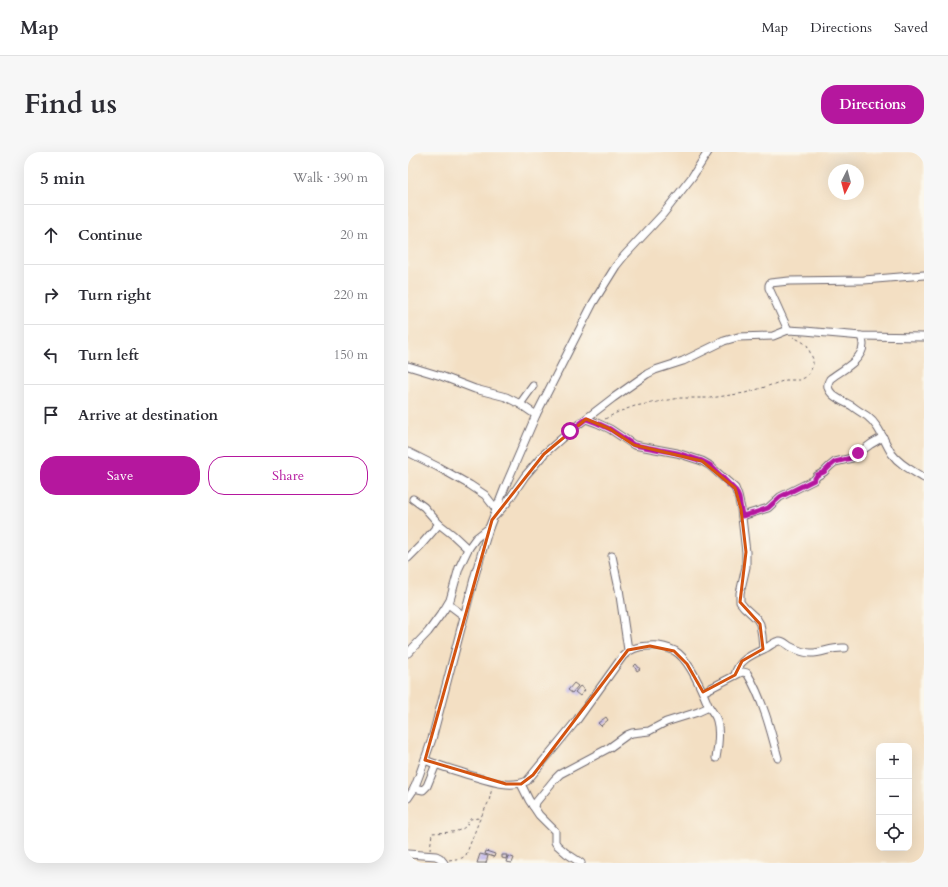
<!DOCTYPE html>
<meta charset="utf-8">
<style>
body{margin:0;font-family:Cardo,serif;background:#f7f7f7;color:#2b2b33}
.controls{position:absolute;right:12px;bottom:12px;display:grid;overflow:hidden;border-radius:8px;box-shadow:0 4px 16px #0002}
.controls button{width:36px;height:36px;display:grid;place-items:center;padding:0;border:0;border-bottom:1px solid #e1e1e2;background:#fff;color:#2b2b33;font:20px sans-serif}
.compass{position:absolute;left:420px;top:12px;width:36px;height:36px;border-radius:50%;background:#fff;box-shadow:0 4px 16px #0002;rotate:186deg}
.stop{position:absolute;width:12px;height:12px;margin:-9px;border:3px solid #b5179e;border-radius:50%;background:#fff}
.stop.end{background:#b5179e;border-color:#fff;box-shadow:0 1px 4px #0008}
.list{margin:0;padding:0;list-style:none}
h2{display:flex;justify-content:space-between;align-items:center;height:52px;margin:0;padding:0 16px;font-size:17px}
h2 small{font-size:13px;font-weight:400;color:#7c7c81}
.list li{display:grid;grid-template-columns:26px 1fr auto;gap:12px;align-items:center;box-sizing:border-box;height:60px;padding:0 16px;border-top:1px solid #e1e1e2}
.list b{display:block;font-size:15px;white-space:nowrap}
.list em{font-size:13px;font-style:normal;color:#7c7c81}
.actions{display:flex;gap:8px;padding:12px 16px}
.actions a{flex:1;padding:9px 0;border:1px solid #b5179e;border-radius:16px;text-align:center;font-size:14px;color:#b5179e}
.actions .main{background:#b5179e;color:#fff}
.icon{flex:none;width:22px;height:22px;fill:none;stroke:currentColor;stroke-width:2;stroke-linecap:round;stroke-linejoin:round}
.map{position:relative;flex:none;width:516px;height:711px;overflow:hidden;border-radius:16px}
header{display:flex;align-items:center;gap:24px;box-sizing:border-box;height:56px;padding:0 20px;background:#fff;border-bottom:1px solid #e1e1e2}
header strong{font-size:19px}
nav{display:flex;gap:22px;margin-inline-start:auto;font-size:14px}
.intro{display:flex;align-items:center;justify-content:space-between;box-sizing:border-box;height:96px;padding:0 24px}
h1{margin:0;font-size:28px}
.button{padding:10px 18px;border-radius:16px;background:#b5179e;color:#fff;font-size:14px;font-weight:700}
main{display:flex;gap:24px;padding:0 24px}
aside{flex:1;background:#fff;border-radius:16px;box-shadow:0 4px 16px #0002}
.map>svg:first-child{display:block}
</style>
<header>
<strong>Map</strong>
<nav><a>Map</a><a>Directions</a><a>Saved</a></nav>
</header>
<div class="intro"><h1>Find us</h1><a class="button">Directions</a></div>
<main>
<aside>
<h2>5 min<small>Walk · 390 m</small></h2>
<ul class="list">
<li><svg class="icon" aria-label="ahead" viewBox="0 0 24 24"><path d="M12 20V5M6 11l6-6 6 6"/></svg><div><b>Continue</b></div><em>20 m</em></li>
<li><svg class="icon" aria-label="right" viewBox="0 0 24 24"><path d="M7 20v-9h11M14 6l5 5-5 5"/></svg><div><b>Turn right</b></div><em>220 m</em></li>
<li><svg class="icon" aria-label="left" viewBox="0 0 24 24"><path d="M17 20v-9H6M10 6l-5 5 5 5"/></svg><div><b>Turn left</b></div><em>150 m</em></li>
<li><svg class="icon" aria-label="arrive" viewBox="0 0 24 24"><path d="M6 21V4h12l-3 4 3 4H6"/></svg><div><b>Arrive at destination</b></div></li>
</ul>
<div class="actions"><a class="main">Save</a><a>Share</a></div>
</aside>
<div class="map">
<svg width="516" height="711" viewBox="0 0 516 711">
<rect width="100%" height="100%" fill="#fbf7ec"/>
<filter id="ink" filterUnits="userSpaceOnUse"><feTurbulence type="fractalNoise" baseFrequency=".025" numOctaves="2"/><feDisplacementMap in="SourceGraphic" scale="8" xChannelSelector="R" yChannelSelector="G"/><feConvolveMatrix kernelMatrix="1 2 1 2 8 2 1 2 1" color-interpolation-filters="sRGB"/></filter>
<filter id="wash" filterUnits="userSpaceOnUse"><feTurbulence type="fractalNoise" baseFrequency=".012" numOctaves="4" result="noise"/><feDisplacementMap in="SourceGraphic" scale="16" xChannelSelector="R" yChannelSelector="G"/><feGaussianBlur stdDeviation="0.9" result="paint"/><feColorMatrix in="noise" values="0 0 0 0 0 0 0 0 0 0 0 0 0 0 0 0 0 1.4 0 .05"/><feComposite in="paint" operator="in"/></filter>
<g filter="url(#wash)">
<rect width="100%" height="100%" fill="#f3dfc3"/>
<g id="blocks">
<!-- building -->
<g fill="#bbb1e9">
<polygon points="228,512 232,517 229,519 226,514"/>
<polygon points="166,531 170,534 164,541 160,538"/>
<polygon points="172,534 177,538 172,544 167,540"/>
<polygon points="198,565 200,568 193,574 190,571"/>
<polygon points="78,699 87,702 86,705 77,702"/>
<polygon points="72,702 80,704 78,711 69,711"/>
<polygon points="94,703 99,703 98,707 94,706"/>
<polygon points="100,704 106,706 104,711 98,710"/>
</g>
</g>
</g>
<g filter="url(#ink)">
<use href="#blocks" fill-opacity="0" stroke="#6b646b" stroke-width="1"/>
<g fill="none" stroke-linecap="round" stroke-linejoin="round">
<!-- minor casing -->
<g stroke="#6b646b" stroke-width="9">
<g id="minor">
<polyline points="380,178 361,136 361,133 362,131 381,129 456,128 516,123"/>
<path d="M453 184C454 187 455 190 455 193 455 208 432 219 422 227 413 241 435 249 444 254 449 258 454 261 459 264 472 274 476 290 484 302 492 313 505 319 516 326"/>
<polyline points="0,214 33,224 67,237 98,245 112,252 128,263"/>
<polyline points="112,252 125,234"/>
<polyline points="178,267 189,271 202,277 226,293 269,301 294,309 301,313 327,336 330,344 333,357 338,400 338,415 332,441 332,450 336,455 349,467 352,472 354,484 355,497"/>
<polyline points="0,300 30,315 62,333 77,343 88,357"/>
<polyline points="5,347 16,355 31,372 45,383 60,397"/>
<polyline points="87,364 98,352 117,324 136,302 162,279 205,246 239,222 247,218 275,209 316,189 330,185 365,184 380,178 397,179 453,184 516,185"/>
<polyline points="334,364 360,356 372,345 406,328 409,324 416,320 422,314 427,310 444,306 463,292 475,285"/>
<polyline points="204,404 211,437 220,498"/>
<polyline points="0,406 13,393 31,372"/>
<polyline points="40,452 56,464"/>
<polyline points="0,501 20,480 36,458 42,448 51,416 60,397 68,386 81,376"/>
<path d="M327 523C330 508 345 502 358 496 362 494 367 489 372 489 376 489 379 493 383 495 389 498 396 501 403 501 415 501 423 495 437 496"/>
<path d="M295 540 332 521 335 520 339 521C354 545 363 579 370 606"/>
<path d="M17 608C31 614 46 618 61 623 79 628 101 637 119 629L169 568 215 504C222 497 230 494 240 494 248 493 259 495 267 499 281 507 294 538 300 553 303 559 308 563 309 569 312 579 310 595 308 606"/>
<polyline points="113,632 121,648 131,663 147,679 147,690 149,693 158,701 173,711"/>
<polyline points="6,636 15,638 19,634 28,612"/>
<polyline points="0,646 6,637 11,624 24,587 67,423 81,376 97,335 128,263 185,151 208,114 216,104 255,62 284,25 300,0"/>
<polyline points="125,654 146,628 152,622 201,596 219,583 224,581 241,579 258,570 290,560 301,555"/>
<polyline points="0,702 28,704 32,706 36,711"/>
</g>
</g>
<!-- path -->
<g stroke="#6b646b" stroke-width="1" stroke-dasharray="3 3" stroke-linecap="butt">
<polyline points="197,267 210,260 227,254 272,246 302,246 337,241 354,236 378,228 392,228 398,225 402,220 405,213 405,207 401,198 399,193 393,189 385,185"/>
<path d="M22 698 24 681C34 680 49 682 57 675 59 673 60 670 62 667L72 666"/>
<polyline points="41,708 54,706 58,703 71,669 81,649 84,636"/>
</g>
<!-- minor -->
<use href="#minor" stroke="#fff" stroke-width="7"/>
</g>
</g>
<g fill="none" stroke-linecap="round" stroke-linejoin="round" filter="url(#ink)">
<!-- route -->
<polyline stroke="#b5179e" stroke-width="5" points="162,279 178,267 189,271 202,277 226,293 269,301 294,309 302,313 328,339 331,346 334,364 346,361 360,356 372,345 406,328 409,323 416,320 422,314 427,310 443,306 450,301"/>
</g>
<!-- marked area -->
<path fill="none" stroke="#d45411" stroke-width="3" stroke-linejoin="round" d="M178 267 202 277 226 293 294 309 327 336 333 357 338 400 332 450 352 472 355 497 334 509 327 523 295 540 279 512 266 499 242 494 220 498 125 623 113 632H98L17 608 84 368 136 302Z"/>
</svg>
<div class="controls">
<button>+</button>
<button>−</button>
<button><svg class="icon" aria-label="locate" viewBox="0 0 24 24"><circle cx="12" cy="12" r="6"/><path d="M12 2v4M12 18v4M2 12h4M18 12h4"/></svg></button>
</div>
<svg class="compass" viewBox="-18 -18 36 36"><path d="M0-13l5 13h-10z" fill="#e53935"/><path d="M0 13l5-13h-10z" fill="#7c7c81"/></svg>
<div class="stop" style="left:162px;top:279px"></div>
<div class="stop end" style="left:450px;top:301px"></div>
</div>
</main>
